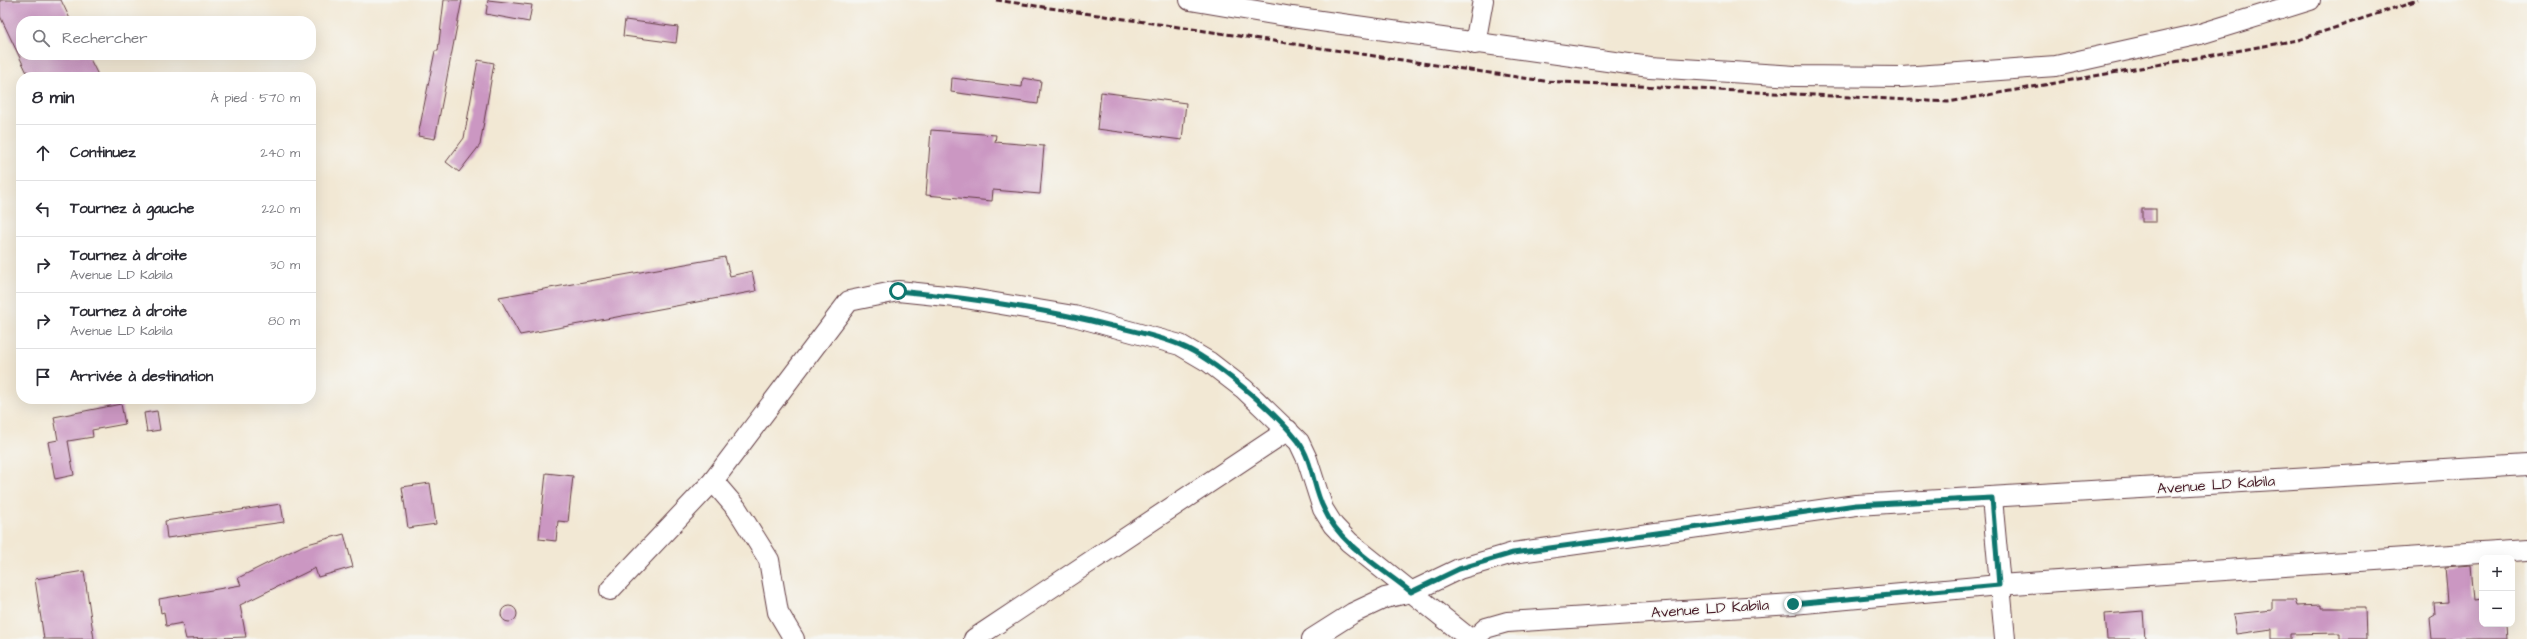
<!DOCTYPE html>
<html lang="fr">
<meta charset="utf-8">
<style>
body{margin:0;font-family:"Architects Daughter",sans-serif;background:#f7f7f7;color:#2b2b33}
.controls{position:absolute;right:12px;bottom:12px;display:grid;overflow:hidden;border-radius:8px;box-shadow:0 4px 16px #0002}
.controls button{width:36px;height:36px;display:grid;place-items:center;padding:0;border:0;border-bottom:1px solid #e1e1e2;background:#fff;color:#2b2b33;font:20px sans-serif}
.stop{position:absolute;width:12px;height:12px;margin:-9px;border:3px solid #0f766e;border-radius:50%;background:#fff}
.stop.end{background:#0f766e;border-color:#fff;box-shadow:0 1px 4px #0008}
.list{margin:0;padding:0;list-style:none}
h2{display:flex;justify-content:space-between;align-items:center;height:52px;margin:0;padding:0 16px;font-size:17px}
h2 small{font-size:13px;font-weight:400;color:#7c7c81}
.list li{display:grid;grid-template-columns:26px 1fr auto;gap:12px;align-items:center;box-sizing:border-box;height:56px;padding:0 16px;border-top:1px solid #e1e1e2}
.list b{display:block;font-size:15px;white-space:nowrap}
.list p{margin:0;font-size:13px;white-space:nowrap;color:#7c7c81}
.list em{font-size:13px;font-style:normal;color:#7c7c81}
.icon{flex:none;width:22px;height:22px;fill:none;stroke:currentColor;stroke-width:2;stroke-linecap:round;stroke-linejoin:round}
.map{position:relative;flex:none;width:2527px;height:639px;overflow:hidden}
.search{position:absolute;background:#fff;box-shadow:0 4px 16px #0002;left:16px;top:16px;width:300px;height:44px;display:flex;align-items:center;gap:10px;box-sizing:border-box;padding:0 14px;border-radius:16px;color:#7c7c81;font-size:15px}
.panel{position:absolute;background:#fff;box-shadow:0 4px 16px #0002;left:16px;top:72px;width:300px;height:332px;border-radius:16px}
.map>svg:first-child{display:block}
</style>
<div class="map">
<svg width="2527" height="639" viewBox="0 0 2527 639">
<rect width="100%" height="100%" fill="#f6f6f2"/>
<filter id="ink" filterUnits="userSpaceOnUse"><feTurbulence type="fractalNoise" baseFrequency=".025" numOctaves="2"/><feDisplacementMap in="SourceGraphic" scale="8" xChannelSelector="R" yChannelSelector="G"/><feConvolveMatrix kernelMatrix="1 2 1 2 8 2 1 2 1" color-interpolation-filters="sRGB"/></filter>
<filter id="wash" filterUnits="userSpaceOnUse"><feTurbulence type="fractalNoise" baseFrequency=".012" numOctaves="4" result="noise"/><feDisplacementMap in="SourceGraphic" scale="16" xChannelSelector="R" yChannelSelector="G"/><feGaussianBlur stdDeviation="0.9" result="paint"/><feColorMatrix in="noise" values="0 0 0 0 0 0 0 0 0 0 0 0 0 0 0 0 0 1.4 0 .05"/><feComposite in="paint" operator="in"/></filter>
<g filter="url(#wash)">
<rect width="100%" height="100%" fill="#f2e8d4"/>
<g id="blocks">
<!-- building -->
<g fill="#cb97c2">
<polygon points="0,0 61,0 71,21 21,21 21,55 88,55 99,77 29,77 0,16"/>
<polygon points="444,0 462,0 435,139 418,136 435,51 438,51"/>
<polygon points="488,0 532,5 529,22 486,14"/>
<polygon points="625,20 678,27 676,43 623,36"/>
<polygon points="478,60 494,63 480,145 459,172 446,162 464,138"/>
<polygon points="952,78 1022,87 1023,78 1041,81 1038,104 951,92"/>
<polygon points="1101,92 1186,103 1182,140 1097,129"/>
<polygon points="931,130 996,135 995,142 1044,146 1040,194 993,190 992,201 926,195"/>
<rect x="2142" y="209" width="14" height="13"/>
<polygon points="725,257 730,276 752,271 756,291 520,335 499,297"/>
<polygon points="121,404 125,424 92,430 93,437 68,441 74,475 55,479 48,442 58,440 54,417"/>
<polygon points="157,411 160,430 147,432 144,413"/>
<polygon points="546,473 573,476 568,522 558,521 556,541 539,539"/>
<polygon points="430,483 436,524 408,528 402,487"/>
<polygon points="281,504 284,522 167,538 165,521"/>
<polygon points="344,534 353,567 318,577 315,568 240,605 246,637 186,639 182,623 166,626 164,612 161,613 159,599 241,585 238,578 304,545"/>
<polygon points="2471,565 2474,600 2482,599 2482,624 2505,624 2506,639 2432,639 2430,618 2435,615 2434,603 2448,602 2445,567"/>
<polygon points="84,571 94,639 44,639 35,579"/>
<polygon points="2272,600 2295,600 2297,606 2321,605 2321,608 2365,608 2366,639 2340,639 2340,633 2290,634 2290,639 2272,639 2272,629 2236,634 2233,614 2272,610"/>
<circle cx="509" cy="614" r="8"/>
<polygon points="2143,611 2145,639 2107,639 2105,614"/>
</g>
</g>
</g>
<g filter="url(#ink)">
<use href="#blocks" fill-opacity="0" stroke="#633d44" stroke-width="1"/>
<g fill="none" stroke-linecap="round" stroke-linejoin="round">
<!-- street casing -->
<g stroke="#633d44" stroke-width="22">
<g id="street">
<polyline points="1190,0 1292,17 1650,67 1795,76 1902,77 2056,66 2200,34 2310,0"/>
<polyline points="1475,44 1483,0"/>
<polyline points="713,481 737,509 769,560 778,612 794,639"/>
<polyline points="1992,498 2005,639"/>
<polyline points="610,590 713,481 849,301 898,291 965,298 1074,316 1180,345 1209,362 1244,389 1299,442 1307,459 1323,509 1333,525 1349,542 1470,639"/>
<polyline points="974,639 1288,430"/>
<polyline points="1312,639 1353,613 1385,598 1411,592 1459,569 1513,553 1856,505 2527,465"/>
<polyline points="1474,639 1486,628 1507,622 1793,604 1999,585 2527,550"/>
</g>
</g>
<!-- street -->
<use href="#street" stroke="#fff" stroke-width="20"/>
<!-- rail -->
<polyline stroke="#4a1f2b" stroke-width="3" stroke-dasharray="6 3" stroke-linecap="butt" points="996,0 1544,81 1948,102 2298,40 2418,0"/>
</g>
</g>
<g fill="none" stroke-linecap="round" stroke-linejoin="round" filter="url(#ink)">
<!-- route -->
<path stroke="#0f766e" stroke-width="5" d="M898 291C970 298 1041 308 1112 326 1134 331 1158 336 1180 345 1214 359 1274 411 1298 441 1313 461 1313 488 1324 509 1340 545 1382 568 1411 592L1459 569 1513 553 1856 505 1992 498 1999 585 1793 604"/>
</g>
<g text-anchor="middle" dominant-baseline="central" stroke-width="3" stroke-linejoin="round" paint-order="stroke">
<!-- street labels -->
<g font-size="15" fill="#4a1f2b" stroke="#f6f6f2">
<text transform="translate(2216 485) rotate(-4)">Avenue LD Kabila</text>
<text transform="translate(1710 609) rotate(-4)">Avenue LD Kabila</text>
</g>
</g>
</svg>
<div class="controls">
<button>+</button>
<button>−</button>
</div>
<div class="stop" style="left:898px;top:291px"></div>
<div class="stop end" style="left:1793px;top:604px"></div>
<div class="search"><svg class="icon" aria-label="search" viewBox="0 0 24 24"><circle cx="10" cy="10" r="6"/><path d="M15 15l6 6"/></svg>Rechercher</div>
<section class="panel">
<h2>8 min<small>À pied · 570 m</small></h2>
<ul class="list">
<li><svg class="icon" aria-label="ahead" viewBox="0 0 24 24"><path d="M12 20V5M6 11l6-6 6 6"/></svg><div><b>Continuez</b></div><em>240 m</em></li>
<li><svg class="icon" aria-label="left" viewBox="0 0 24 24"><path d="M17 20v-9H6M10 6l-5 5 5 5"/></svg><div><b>Tournez à gauche</b></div><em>220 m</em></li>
<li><svg class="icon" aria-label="right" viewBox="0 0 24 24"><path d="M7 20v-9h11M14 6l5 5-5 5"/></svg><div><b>Tournez à droite</b><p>Avenue LD Kabila</p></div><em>30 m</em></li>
<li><svg class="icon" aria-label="right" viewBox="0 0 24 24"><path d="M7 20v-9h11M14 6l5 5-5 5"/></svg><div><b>Tournez à droite</b><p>Avenue LD Kabila</p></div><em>80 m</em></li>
<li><svg class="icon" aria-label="arrive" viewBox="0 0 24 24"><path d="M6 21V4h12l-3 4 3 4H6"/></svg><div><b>Arrivée à destination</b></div></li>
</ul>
</section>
</div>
